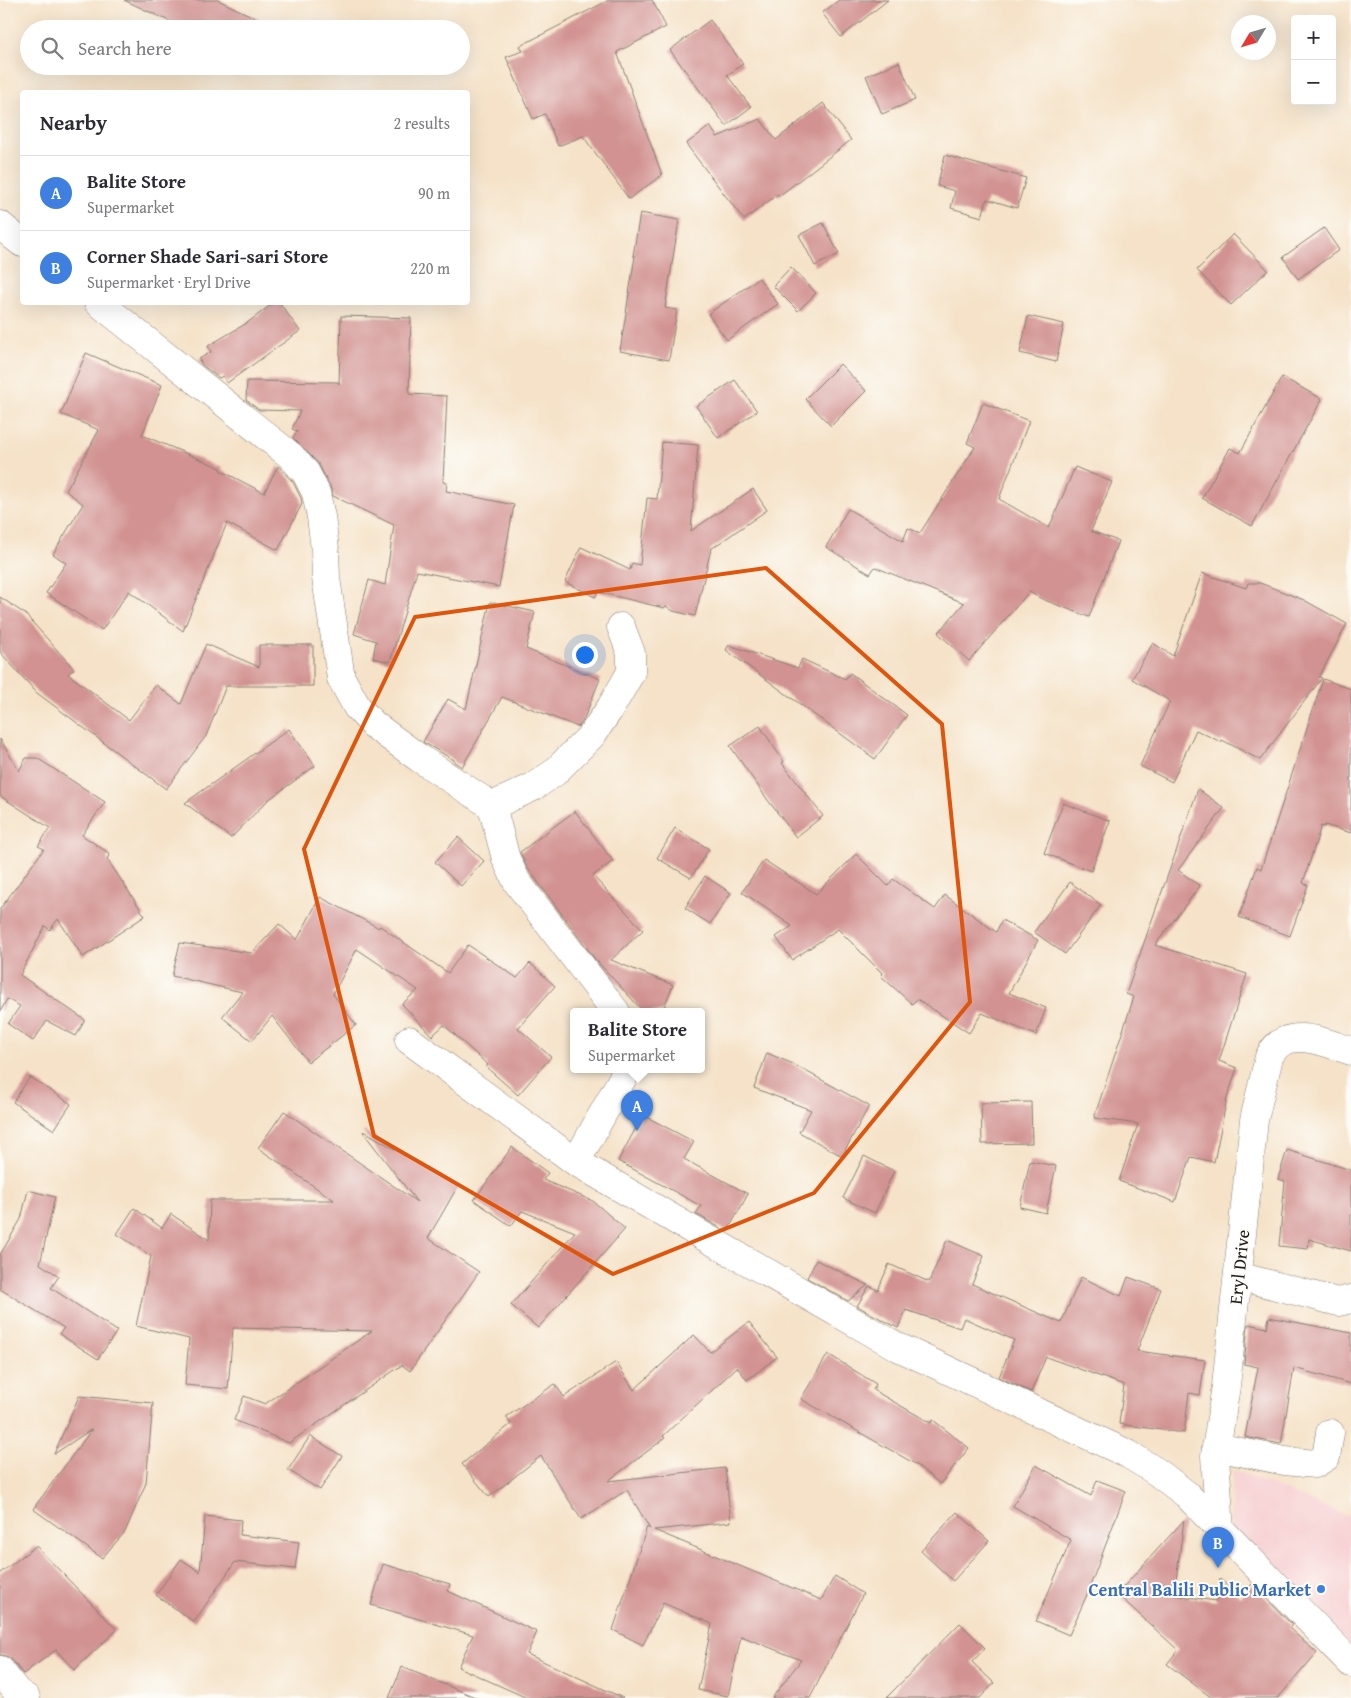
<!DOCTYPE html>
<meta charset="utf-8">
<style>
body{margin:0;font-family:"Gentium Book Plus",serif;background:#f2f2f3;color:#2b2b33}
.controls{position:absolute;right:15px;top:15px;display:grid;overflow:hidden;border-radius:5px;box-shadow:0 5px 20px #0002}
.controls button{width:45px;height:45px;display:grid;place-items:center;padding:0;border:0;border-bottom:1px solid #e1e1e2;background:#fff;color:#2b2b33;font:25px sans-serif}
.compass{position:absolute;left:1231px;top:15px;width:45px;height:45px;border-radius:50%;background:#fff;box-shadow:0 5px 20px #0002;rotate:232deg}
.you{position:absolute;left:584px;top:654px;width:18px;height:18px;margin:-12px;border:4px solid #fff;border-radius:50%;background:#1a73e8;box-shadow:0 0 0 8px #1a73e833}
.badge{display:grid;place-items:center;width:32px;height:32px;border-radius:50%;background:#d1495b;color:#fff;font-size:16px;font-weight:700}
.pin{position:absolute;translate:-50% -41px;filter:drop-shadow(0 1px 2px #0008)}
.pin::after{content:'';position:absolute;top:26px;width:18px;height:15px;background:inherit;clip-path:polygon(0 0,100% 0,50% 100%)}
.popup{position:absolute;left:570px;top:1008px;width:135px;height:65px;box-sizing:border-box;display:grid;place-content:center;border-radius:5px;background:#fff;filter:drop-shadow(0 1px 4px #0005);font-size:16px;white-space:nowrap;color:#7c7c81}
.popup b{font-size:19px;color:#2b2b33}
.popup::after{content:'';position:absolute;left:50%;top:100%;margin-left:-10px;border:10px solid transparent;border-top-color:#fff}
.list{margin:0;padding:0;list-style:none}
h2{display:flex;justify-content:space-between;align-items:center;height:65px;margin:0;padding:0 20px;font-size:21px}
h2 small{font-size:16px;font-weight:400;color:#7c7c81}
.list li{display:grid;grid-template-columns:32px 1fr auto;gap:15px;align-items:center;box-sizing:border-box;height:75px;padding:0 20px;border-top:1px solid #e1e1e2}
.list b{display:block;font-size:19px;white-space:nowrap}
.list p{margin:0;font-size:16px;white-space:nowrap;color:#7c7c81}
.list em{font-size:16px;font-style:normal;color:#7c7c81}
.icon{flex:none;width:28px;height:28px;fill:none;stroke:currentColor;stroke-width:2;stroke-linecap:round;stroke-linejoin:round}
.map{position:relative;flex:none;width:1351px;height:1698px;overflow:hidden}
.search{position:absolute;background:#fff;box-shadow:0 5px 20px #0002;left:20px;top:20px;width:450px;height:55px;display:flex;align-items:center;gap:12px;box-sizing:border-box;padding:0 18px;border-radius:28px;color:#7c7c81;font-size:19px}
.panel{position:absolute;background:#fff;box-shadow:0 5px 20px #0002;left:20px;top:90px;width:450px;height:215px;border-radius:5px}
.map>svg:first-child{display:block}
</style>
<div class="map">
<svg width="1351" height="1698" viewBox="0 0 1351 1698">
<rect width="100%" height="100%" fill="#fdfcf7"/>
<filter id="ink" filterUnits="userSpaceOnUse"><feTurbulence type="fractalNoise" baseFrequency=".02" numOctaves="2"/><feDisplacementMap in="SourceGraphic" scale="10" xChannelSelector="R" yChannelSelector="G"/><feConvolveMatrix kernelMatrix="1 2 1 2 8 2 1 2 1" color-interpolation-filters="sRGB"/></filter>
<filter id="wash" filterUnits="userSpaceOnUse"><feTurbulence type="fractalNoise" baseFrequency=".0096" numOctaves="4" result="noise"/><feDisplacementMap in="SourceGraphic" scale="20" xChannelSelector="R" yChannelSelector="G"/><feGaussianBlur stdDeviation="1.12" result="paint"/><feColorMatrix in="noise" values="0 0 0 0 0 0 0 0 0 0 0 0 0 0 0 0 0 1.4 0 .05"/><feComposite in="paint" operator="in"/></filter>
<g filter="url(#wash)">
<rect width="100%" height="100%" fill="#f5e2c8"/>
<!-- built -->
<polygon fill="#f7cfd2" points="1233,1470 1351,1517 1351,1645 1230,1534"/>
<g id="blocks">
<!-- building -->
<g fill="#d19291">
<polygon points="124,0 218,0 279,29 165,29 169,21"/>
<polygon points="609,0 652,0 666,27 617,52 662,175 629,199 583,136 558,146 545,114 533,119 506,57 523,51 520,46"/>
<polygon points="839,0 888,0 841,37 822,13"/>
<polygon points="710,20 743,64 727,75 751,107 726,126 670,50"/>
<polygon points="899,62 915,100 882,114 866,76"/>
<polygon points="823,103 851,140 779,196 778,194 744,220 686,144 710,126 717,137 760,119 776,140"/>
<polygon points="945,155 1026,178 1017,208 987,199 982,217 951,208 955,191 937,186"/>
<polygon points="640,213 679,220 665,308 677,310 669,360 620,351 635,256 633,256"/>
<polygon points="823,223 839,254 815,266 799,235"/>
<polygon points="1324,228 1339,250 1298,279 1283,257"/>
<polygon points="1233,234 1268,270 1231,305 1197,270"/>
<polygon points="791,267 816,293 798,311 773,286"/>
<polygon points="759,278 778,304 727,340 708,314"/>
<polygon points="275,302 279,302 300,331 227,383 223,376 219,378 202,365 199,359 211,352 208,346 247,323"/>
<polygon points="341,316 411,318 409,394 447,396 443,482 447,483 446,491 514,505 499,587 417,571 390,662 373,658 376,641 354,634 369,580 385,585 394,525 333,496 330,486 318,463 293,438 297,431 292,429 300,411 259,410 246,400 247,381 338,382 339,384"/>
<polygon points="1028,316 1064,324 1056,362 1020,353"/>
<polygon points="86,353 162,385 142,435 221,468 220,470 264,493 278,466 293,482 301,498 302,504 278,550 227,523 183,631 129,591 102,630 46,593 66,563 53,554 83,504 66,491 99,430 61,414"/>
<polygon points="840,364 866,391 831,426 805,399"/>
<polygon points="1282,377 1322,399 1252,526 1202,498 1230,448 1240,453"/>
<polygon points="735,380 757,411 718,438 696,406"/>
<polygon points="983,403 1029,421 999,499 1049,528 1075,467 1112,482 1091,531 1118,541 1089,617 1042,599 1029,592 969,661 938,633 964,603 875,567 870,574 826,547 848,509 903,541 908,528 920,533 975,447 967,443"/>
<polygon points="662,442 698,445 691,531 753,489 767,510 711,549 695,616 673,611 666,606 664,608 598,592 595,597 565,582 581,547 630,570 632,563 640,565 647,498 657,499"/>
<polygon points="1202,573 1246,588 1248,583 1260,583 1304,600 1347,624 1319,677 1322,678 1260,760 1222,740 1221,742 1196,730 1172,782 1140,766 1170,701 1132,679 1153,643 1173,656"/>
<polygon points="0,597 25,614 74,669 68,674 129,720 156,685 181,704 206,644 259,667 259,645 313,645 313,686 226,686 206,736 166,789 37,693 0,652"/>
<polygon points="490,602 535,612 526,649 600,679 583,721 578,727 502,697 462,767 454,762 454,760 423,742 448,699 466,709"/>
<polygon points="729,645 798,668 802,659 845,679 850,673 907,715 875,759 726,650"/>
<polygon points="1323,679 1351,689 1351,833 1325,825 1324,827 1321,826 1303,883 1308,885 1290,936 1239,917 1257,867 1261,869"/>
<polygon points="760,726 784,762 782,763 823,816 796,837 767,799 730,746"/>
<polygon points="289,729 315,766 268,800 231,838 185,803"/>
<polygon points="0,739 19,771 26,758 37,758 105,802 82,835 110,854 107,859 145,916 83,957 58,919 50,930 45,926 20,975 85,1020 76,1036 47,1021 33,1041 8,1024 20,1006 7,999 0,1012 0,909 44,849 38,846 50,828 0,796"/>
<polygon points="1198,789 1224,808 1178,870 1200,886 1155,945 1247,974 1219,1061 1237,1068 1227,1098 1214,1162 1191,1157 1175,1202 1119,1181 1138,1124 1094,1118 1134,997 1126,994"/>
<polygon points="1063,803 1110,821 1091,871 1044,853"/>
<polygon points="575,811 613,861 593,876 643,930 611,960 673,985 662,1012 648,1012 642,1010 595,959 526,866 521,854 520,852"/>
<polygon points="675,828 709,849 691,878 657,858"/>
<polygon points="458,837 484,861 461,886 435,862"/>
<polygon points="856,854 888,886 893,879 935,909 945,895 996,932 1002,920 1038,940 1009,993 1046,1008 1036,1035 982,1013 969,1033 917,999 912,1004 881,976 883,974 838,929 792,960 776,937 792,926 742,892 764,860 816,894"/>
<polygon points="705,876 731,893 710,924 685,908"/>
<polygon points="1070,882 1101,905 1065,954 1034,932"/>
<polygon points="320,897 379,928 380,926 448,973 468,945 517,978 530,963 555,986 518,1028 551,1057 518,1095 486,1067 488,1065 444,1025 432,1036 402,1004 418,990 357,949 333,994 356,1025 308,1062 272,1016 252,1041 222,1017 242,992 172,976 180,943 252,953 279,924 297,940"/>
<polygon points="767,1053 791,1063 869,1106 842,1156 799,1132 811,1110 754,1088"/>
<polygon points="30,1077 71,1104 54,1130 13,1102"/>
<polygon points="1031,1102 1032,1143 982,1144 981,1103"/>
<polygon points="284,1111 417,1202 363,1132 364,1131 458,1186 428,1238 479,1272 410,1371 402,1365 289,1443 234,1420 244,1396 265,1404 372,1331 233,1328 228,1389 185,1385 189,1339 136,1326 151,1256 117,1234 134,1208 162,1228 171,1214 209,1240 210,1200 334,1200 258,1148"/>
<polygon points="643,1115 694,1142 684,1159 748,1194 727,1232 696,1214 701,1206 618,1161"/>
<polygon points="512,1147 548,1173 543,1180 593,1201 625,1229 538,1328 511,1305 575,1232 522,1211 511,1226 474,1200"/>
<polygon points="1287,1150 1351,1170 1351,1251 1309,1239 1308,1249 1279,1246 1285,1181 1278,1179"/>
<polygon points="864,1156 894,1171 875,1213 843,1198"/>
<polygon points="1030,1161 1056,1166 1046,1213 1020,1207"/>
<polygon points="28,1190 55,1197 40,1264 59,1276 51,1288 117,1331 98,1359 59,1334 64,1328 0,1289 0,1255 21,1219"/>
<polygon points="947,1240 984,1256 972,1284 1061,1323 1081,1277 1121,1296 1128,1277 1161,1289 1137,1351 1205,1360 1200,1395 1189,1393 1184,1433 1119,1424 1124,1385 1046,1357 1031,1392 999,1377 1014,1340 964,1318 960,1328 906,1310 898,1328 857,1306 869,1286 878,1290 889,1264 929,1282"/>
<polygon points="816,1260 868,1285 848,1301 807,1278"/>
<polygon points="1269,1317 1351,1333 1351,1384 1294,1368 1281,1444 1245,1437 1258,1367 1244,1364 1248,1324 1267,1328"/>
<polygon points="749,1322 777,1357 747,1380 737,1367 663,1436 665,1438 608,1481 725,1468 731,1522 654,1530 821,1600 835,1576 863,1594 810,1698 772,1698 801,1660 741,1636 728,1696 698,1690 712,1624 663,1603 643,1645 613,1630 647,1527 650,1529 627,1490 581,1519 541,1456 489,1497 462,1464 511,1424 506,1417 555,1384 564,1397 616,1362 634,1390 694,1335 710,1352"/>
<polygon points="828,1354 876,1384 873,1390 931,1423 933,1420 969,1448 940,1484 917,1465 801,1399"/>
<polygon points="79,1396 153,1403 146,1483 125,1532 102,1558 33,1509 92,1429 54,1454"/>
<polygon points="310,1436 342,1456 320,1490 288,1470"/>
<polygon points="1036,1465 1091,1496 1097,1480 1126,1491 1086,1597 1069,1635 1036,1621 1071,1540 1013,1506"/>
<polygon points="957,1512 989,1541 953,1581 921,1551"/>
<polygon points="205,1516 241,1520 240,1535 299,1542 295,1569 235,1562 194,1622 156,1595 181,1559 200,1572"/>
<polygon points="1184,1520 1174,1595 1216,1601 1220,1579 1240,1597 1252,1584 1292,1625 1289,1628 1317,1653 1278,1698 1212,1698 1167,1664 1178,1650 1117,1594"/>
<polygon points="36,1546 117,1630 74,1670 56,1650 23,1674 12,1660 6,1656 0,1655 0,1573"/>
<polygon points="383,1564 450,1584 448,1591 537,1632 527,1654 623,1698 527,1698 458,1667 473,1635 371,1605"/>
<polygon points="960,1623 985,1648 972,1662 994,1683 980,1698 886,1698"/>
<polygon points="402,1667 475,1697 475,1698 389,1698"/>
</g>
</g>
</g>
<g filter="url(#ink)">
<use href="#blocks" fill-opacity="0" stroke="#887f72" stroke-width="1"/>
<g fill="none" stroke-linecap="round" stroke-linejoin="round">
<!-- minor casing -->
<g stroke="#887f72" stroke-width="29">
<g id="minor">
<polyline points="0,225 22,243"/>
<polyline points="98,302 291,456 306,473 316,493 321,517 325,549 326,578 341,678 357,707 374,725 419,758 492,806 506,859 517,882 616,1012"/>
<polyline points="492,806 533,787 554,773 592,735 611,707 631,672 631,653 621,627"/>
<polyline points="409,1040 576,1162 689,1228 896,1346 1128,1454 1157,1472 1186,1494 1351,1663"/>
<polyline points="576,1162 627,1070"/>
<polyline points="1238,1276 1338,1302 1351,1299"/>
<polyline points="1216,1447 1285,1461 1315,1464 1326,1457 1330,1433"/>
<path d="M1220 1530 1215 1456 1226 1386 1254 1120 1269 1057C1285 1024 1324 1042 1351 1051"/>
<polyline points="0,1670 17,1692 26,1698"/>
</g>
</g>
<!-- minor -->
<use href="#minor" stroke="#fff" stroke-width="28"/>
</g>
</g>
<!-- marked area -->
<path fill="none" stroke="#de560d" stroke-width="4" stroke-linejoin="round" d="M766 568 942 724 970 1002 814 1193 613 1274 374 1136 304 849 415 617Z"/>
<!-- markers -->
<circle fill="#3f7fe0" stroke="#fdfcf7" stroke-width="2" cx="1321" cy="1589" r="5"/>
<g text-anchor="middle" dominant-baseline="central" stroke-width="4" stroke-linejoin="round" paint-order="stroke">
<!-- street labels -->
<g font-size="18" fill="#1c1c1c" stroke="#fdfcf7">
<text transform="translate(1239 1267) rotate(-84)">Eryl Drive</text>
</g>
<!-- shop labels -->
<g font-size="18" font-weight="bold" fill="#366cbe" stroke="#fdfcf7" text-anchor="end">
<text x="1311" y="1589">Central Balili Public Market</text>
</g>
</g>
</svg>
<div class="controls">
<button>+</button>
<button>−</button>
</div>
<svg class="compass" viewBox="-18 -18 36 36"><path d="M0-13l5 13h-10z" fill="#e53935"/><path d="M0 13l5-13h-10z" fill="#7c7c81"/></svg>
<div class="you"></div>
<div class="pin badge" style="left:637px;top:1131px;background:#3f7fe0">A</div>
<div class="popup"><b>Balite Store</b>Supermarket</div>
<div class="pin badge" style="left:1218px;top:1568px;background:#3f7fe0">B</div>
<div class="search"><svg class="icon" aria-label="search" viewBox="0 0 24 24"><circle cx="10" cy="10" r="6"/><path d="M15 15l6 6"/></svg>Search here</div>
<section class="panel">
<h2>Nearby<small>2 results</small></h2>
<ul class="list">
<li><span class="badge" style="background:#3f7fe0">A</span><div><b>Balite Store</b><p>Supermarket</p></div><em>90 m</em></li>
<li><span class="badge" style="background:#3f7fe0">B</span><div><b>Corner Shade Sari-sari Store</b><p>Supermarket · Eryl Drive</p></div><em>220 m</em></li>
</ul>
</section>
</div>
